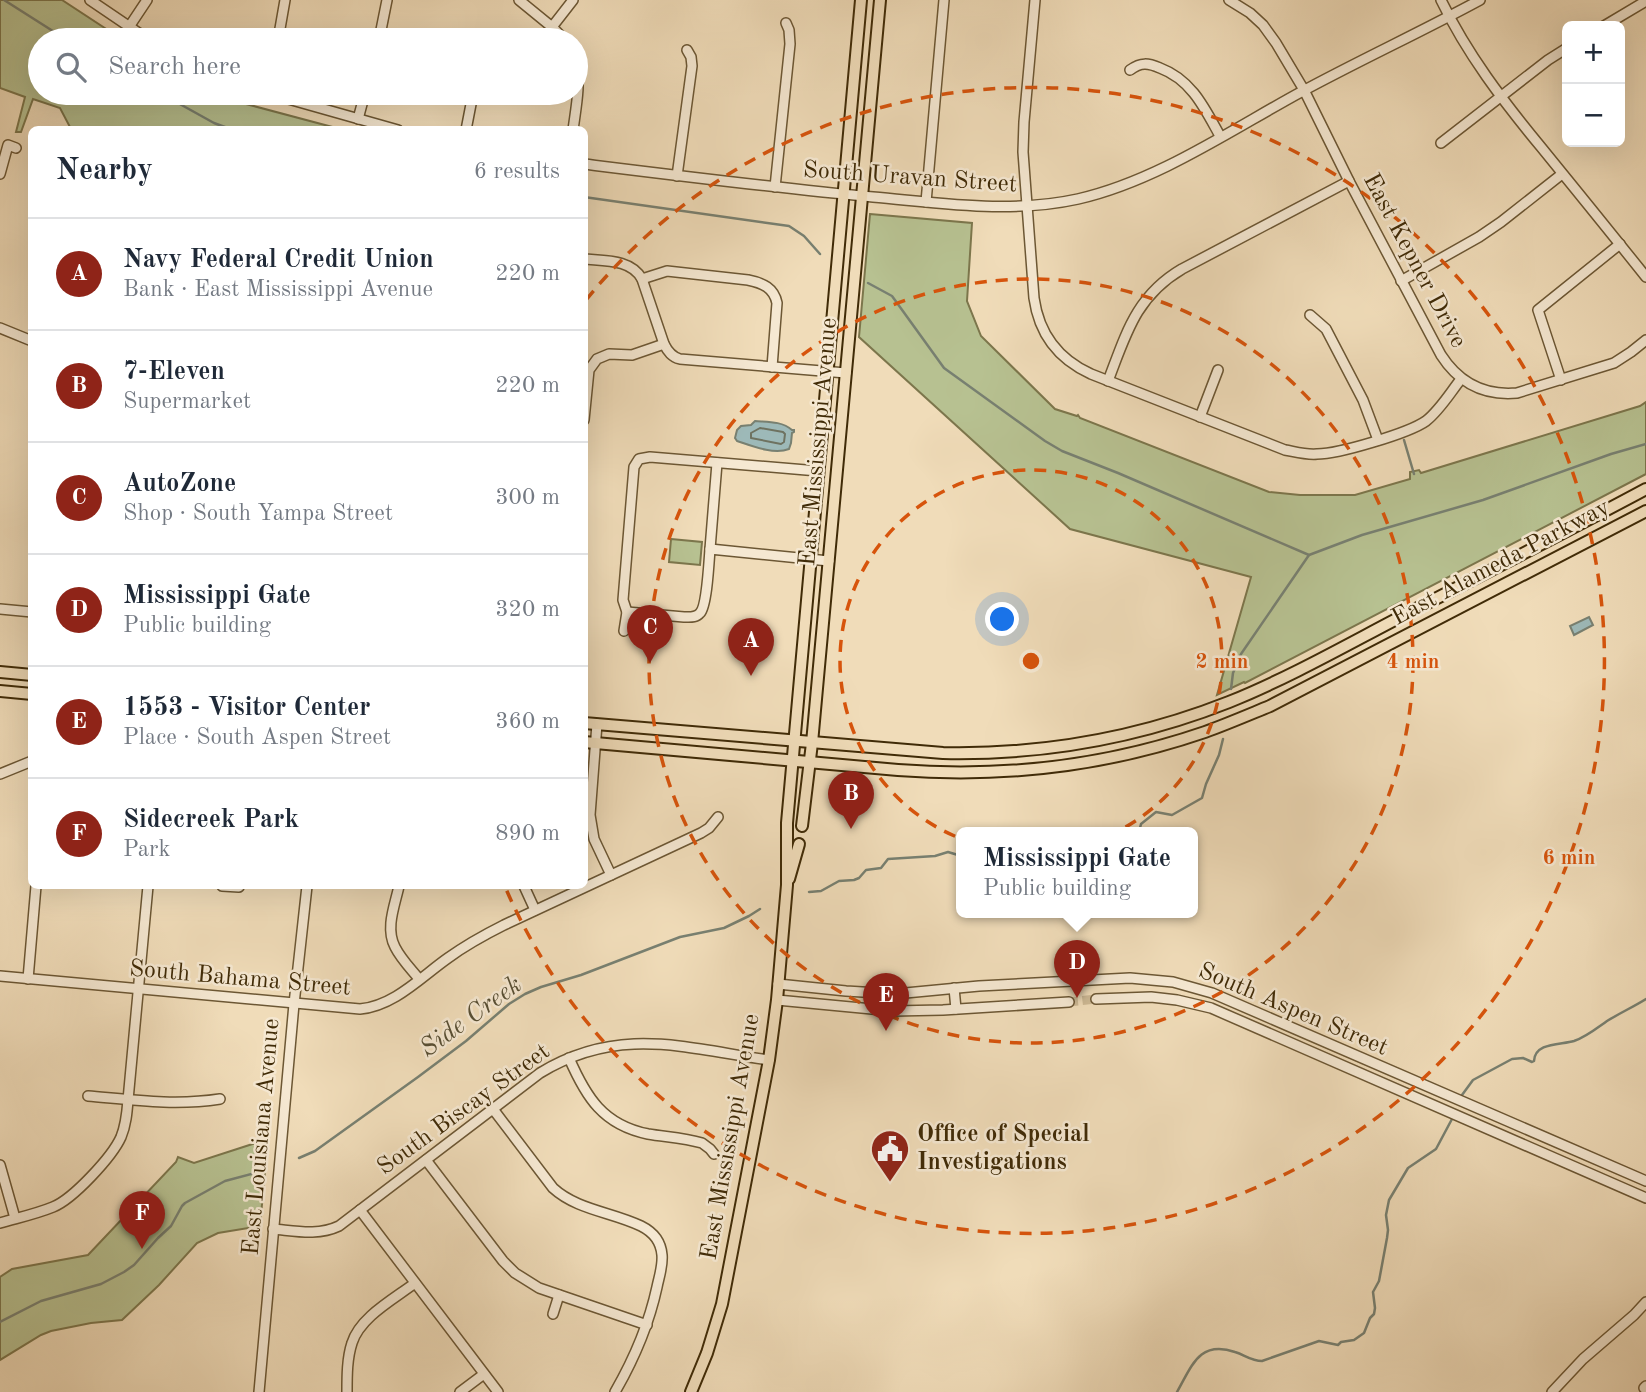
<!DOCTYPE html>
<meta charset="utf-8">
<style>
body{margin:0;font-family:"Old Standard TT",serif;background:#f2f2f3;color:#1f2937}
.controls{position:absolute;right:21px;top:21px;display:grid;overflow:hidden;border-radius:10px;box-shadow:0 7px 28px #0002}
.controls button{width:63px;height:63px;display:grid;place-items:center;padding:0;border:0;border-bottom:2px solid #e0e1e3;background:#fff;color:#1f2937;font:35px sans-serif}
.you{position:absolute;left:1003px;top:620px;width:24px;height:24px;margin:-18px;border:5px solid #fff;border-radius:50%;background:#1a73e8;box-shadow:0 0 0 10px #1a73e833}
.badge{display:grid;place-items:center;width:46px;height:46px;border-radius:50%;background:#8f2418;color:#fff;font-size:23px;font-weight:700}
.pin{position:absolute;translate:-50% -58px;filter:drop-shadow(0 2px 4px #0008)}
.pin::after{content:'';position:absolute;top:37px;width:24px;height:21px;background:inherit;clip-path:polygon(0 0,100% 0,50% 100%)}
.popup{position:absolute;left:956px;top:827px;width:242px;height:91px;box-sizing:border-box;display:grid;place-content:center;border-radius:10px;background:#fff;filter:drop-shadow(0 2px 5px #0005);font-size:23px;white-space:nowrap;color:#747a83}
.popup b{font-size:26px;color:#1f2937}
.popup::after{content:'';position:absolute;left:50%;top:100%;margin-left:-14px;border:14px solid transparent;border-top-color:#fff}
.list{margin:0;padding:0;list-style:none}
h2{display:flex;justify-content:space-between;align-items:center;height:91px;margin:0;padding:0 28px;font-size:30px}
h2 small{font-size:23px;font-weight:400;color:#747a83}
.list li{display:grid;grid-template-columns:46px 1fr auto;gap:21px;align-items:center;box-sizing:border-box;height:112px;padding:0 28px;border-top:2px solid #e0e1e3}
.list b{display:block;font-size:26px;white-space:nowrap}
.list p{margin:0;font-size:23px;white-space:nowrap;color:#747a83}
.list em{font-size:23px;font-style:normal;color:#747a83}
.icon{flex:none;width:38px;height:38px;fill:none;stroke:currentColor;stroke-width:2;stroke-linecap:round;stroke-linejoin:round}
.map{position:relative;flex:none;width:1646px;height:1392px;overflow:hidden}
.search{position:absolute;background:#fff;box-shadow:0 7px 28px #0002;left:28px;top:28px;width:560px;height:77px;display:flex;align-items:center;gap:18px;box-sizing:border-box;padding:0 24px;border-radius:38px;color:#747a83;font-size:26px}
.panel{position:absolute;background:#fff;box-shadow:0 7px 28px #0002;left:28px;top:126px;width:560px;height:763px;border-radius:10px}
.map>svg:first-child{display:block}
</style>
<div class="map">
<svg width="1646" height="1392" viewBox="0 0 1646 1392">
<rect width="100%" height="100%" fill="#f0dcb9"/>
<filter id="stains"><feTurbulence type="fractalNoise" baseFrequency=".00286" numOctaves="4"/><feColorMatrix values="0 0 0 0 .2 0 0 0 0 .09 0 0 0 0 .02 0 0 0 .5 -.17"/></filter>
<radialGradient id="worn" r=".72"><stop offset=".6" stop-color="#630" stop-opacity="0"/><stop offset="1" stop-color="#630" stop-opacity=".3"/></radialGradient>
<!-- green -->
<g fill="#b7c191" stroke="#7c764c" stroke-width="2">
<polygon points="0,0 62,0 123,40 40,40 40,93 216,93 231,100 340,129 71,129 60,108 33,99 21,132 16,132 25,97 0,88"/>
<polygon points="870,214 972,223 967,301 981,336 1055,409 1077,416 1078,415 1080,418 1269,492 1300,495 1355,495 1410,479 1410,472 1419,470 1421,473 1640,406 1646,402 1646,474 1245,683 1244,682 1217,695 1251,577 1070,529 859,337"/>
<polygon points="671,539 702,542 700,565 669,562"/>
<polygon points="268,1139 260,1226 218,1233 197,1243 159,1285 122,1320 91,1323 51,1331 41,1335 0,1360 0,1277 12,1269 88,1255 176,1162 178,1157 194,1163"/>
</g>
<!-- water -->
<g fill="#9db9b8" stroke="#788071" stroke-width="2">
<path d="M755 421C767 422 782 421 792 430H794V432L792 433 791 443 789 449C774 455 752 446 737 441L735 438 737 430 741 426 751 425Z"/>
<polygon points="1589,617 1593,625 1574,635 1570,626"/>
</g>
<g fill="none" stroke-linecap="round" stroke-linejoin="round">
<!-- shore -->
<polygon stroke="#6e7260" stroke-width="2" points="760,428 783,432 785,434 784,442 781,444 751,438 751,433"/>
<!-- stream -->
<g stroke="#788071" stroke-width="2.5">
<polyline points="4,0 67,40"/>
<polyline points="160,93 214,123 233,130"/>
<polyline points="584,197 789,226 804,236 820,254"/>
<polyline points="868,283 892,296 944,368 1045,441 1062,451 1118,473 1309,555 1362,535 1483,500 1611,454 1646,444"/>
<polyline points="1404,440 1414,474"/>
<polyline points="1231,689 1233,673 1241,654 1309,555"/>
<polyline points="1139,832 1141,824 1156,812 1172,815 1202,798 1206,784 1219,755 1223,739"/>
<polyline points="809,892 821,891 839,881 854,880 859,878 866,870 881,868 888,859 935,856 948,852 958,855 962,854"/>
<path d="M1462 1095 1473 1080 1512 1059 1523 1058 1532 1062 1534 1061C1535 1042 1561 1045 1574 1041 1586 1037 1597 1028 1607 1021 1620 1013 1633 1007 1646 999"/>
<polyline points="299,1158 315,1151 418,1077 466,1041 509,1004 525,994 541,987 581,975 680,937 724,928 749,916 760,909"/>
<polyline points="0,1322 41,1301 101,1284 124,1272 134,1265 158,1238 171,1226 182,1206 185,1203 225,1181 259,1172"/>
<path d="M1177 1392C1192 1366 1199 1340 1235 1352 1245 1355 1251 1361 1262 1361L1319 1341 1338 1345 1341 1342 1354 1340 1364 1333 1370 1318 1374 1314 1375 1308 1373 1292 1379 1281 1387 1238 1388 1230 1386 1215 1389 1200 1408 1168 1436 1149 1452 1119"/>
</g>
<!-- minor-tunnel -->
<polyline stroke="#cdb995" stroke-width="9" stroke-dasharray="9 4.5" stroke-linecap="butt" points="1069,1002 1096,999"/>
<!-- minor casing -->
<g stroke="#6c5734" stroke-width="12">
<g id="minor">
<polyline points="90,0 149,40"/>
<polyline points="519,0 552,27 565,40"/>
<path d="M1035 0 1024 122 1023 152 1034 298C1039 334 1058 359 1091 374L1285 450C1296 452 1306 455 1317 454 1339 454 1409 433 1426 421 1440 410 1450 393 1461 379"/>
<path d="M1229 0 1250 13 1263 25 1276 43 1304 90 1349 181 1441 355C1459 383 1484 396 1517 393L1614 363 1631 352 1646 340"/>
<path d="M1441 0C1467 54 1503 101 1541 147 1576 190 1611 233 1646 277"/>
<polyline points="1604,26 1646,1"/>
<polyline points="129,27 147,0"/>
<polyline points="552,27 573,0"/>
<polyline points="278,40 285,0"/>
<polyline points="379,40 387,0"/>
<path d="M1130 70C1141 62 1148 63 1160 68 1192 80 1205 109 1220 136"/>
<polyline points="267,93 398,130"/>
<polyline points="358,119 365,93"/>
<polyline points="466,130 472,99"/>
<path d="M573 130C576 107 581 84 576 61"/>
<polyline points="1441,143 1548,60 1567,48"/>
<path d="M584 164C681 176 777 188 873 197 942 203 1010 214 1078 199 1157 181 1231 130 1301 92 1360 60 1421 32 1480 0"/>
<polyline points="0,174 8,145 16,148"/>
<polyline points="677,176 692,66 691,57 687,50"/>
<polyline points="775,187 790,44 789,30 786,23"/>
<polyline points="926,202 944,0"/>
<path d="M584 259C605 261 631 259 642 279L664 344C668 352 672 357 680 359L846 373"/>
<path d="M642 279 667 271 748 280C763 283 774 288 777 303L772 367"/>
<polyline points="1401,281 1479,237 1501,222 1562,174"/>
<polyline points="1310,315 1326,329 1363,400 1378,440"/>
<polyline points="0,328 32,341"/>
<polyline points="1561,380 1538,310 1620,244"/>
<path d="M1108 381C1126 334 1136 296 1182 269L1349 181"/>
<polyline points="1200,417 1218,370"/>
<polyline points="584,420 589,370 597,359 609,354 632,355 664,344"/>
<polyline points="710,549 717,463"/>
<polyline points="0,609 32,612"/>
<polyline points="627,612 623,600 634,467 639,459 650,457 818,471"/>
<path d="M624 631 627 612 684 617C690 617 696 618 700 613 707 606 709 561 710 549L829 561"/>
<polyline points="597,724 590,815 594,839 611,875"/>
<polyline points="0,774 32,761"/>
<polyline points="222,886 239,887"/>
<path d="M399 886C395 905 385 928 395 947 401 959 411 969 419 979"/>
<polyline points="524,886 535,910"/>
<path d="M0 976 360 1009C394 1006 421 977 448 958 466 945 484 935 504 925L701 833 709 828 718 817"/>
<polyline points="28,979 36,886"/>
<polyline points="778,984 846,991 895,994 979,986 1130,978 1173,982 1212,993 1646,1181"/>
<polyline points="954,988 956,1009"/>
<polyline points="1096,999 1151,997 1177,1000 1211,1008 1646,1198"/>
<polyline points="777,1000 893,1011 943,1010 1069,1002"/>
<path d="M569 1058C586 1097 603 1125 648 1134 666 1137 684 1138 702 1143L710 1149 714 1154"/>
<path d="M88 1096C133 1100 175 1106 220 1099"/>
<path d="M493 1109 553 1188C577 1210 612 1212 641 1226 653 1232 661 1242 662 1255 663 1266 659 1277 657 1287 649 1324 634 1359 615 1392"/>
<polyline points="426,1160 503,1261 515,1273 539,1288 647,1325"/>
<polyline points="0,1165 15,1218"/>
<polyline points="360,1210 498,1392"/>
<path d="M0 1223C17 1218 36 1214 53 1207 73 1199 112 1157 121 1137 126 1125 127 1113 128 1100L148 886"/>
<path d="M273 1229C296 1231 318 1236 339 1226L540 1073C619 1025 684 1048 769 1060"/>
<polyline points="553,1314 559,1295"/>
<polyline points="1644,1388 1646,1386"/>
<polyline points="259,1392 294,1004 307,886"/>
<path d="M347 1392C347 1376 347 1358 352 1343 360 1317 394 1299 415 1283"/>
<polyline points="460,1392 484,1374"/>
<polyline points="1552,1392 1583,1359 1634,1315 1646,1302"/>
</g>
</g>
<!-- major casing -->
<g stroke="#402b07" stroke-width="14">
<g id="major">
<polyline points="0,672 32,675"/>
<polyline points="0,691 32,694"/>
<path d="M584 723 943 753C1040 755 1138 738 1229 702 1291 677 1350 643 1410 612 1489 571 1568 531 1646 489"/>
<path d="M584 742 898 770C1002 778 1106 766 1205 732 1227 724 1248 715 1270 706L1646 511"/>
<polyline points="802,826 812,743 880,0"/>
<polyline points="789,879 799,844"/>
<polyline points="691,1392 707,1353 722,1304 769,1060 777,1000 787,885 787,823 861,0"/>
</g>
</g>
<!-- minor -->
<use href="#minor" stroke="#f5e8d2" stroke-width="9"/>
<!-- major -->
<use href="#major" stroke="#f0dcb9" stroke-width="10"/>
</g>
<!-- distance rings -->
<g fill="none" stroke="#d7540c" stroke-width="3.5" stroke-dasharray="12 9">
<circle cx="1031" cy="661" r="191"/>
<circle cx="1031" cy="661" r="382"/>
<path d="M586 300A573 573 0 1 1 506 889"/>
</g>
<!-- icons -->
<defs>
<g id="civic-pin" transform="scale(2.0125)"><path d="M0 17L-7.5 6A9.5 9.5 0 1 1 7.5 6Z" fill="#8f2418" stroke="#f5e8d2"/><path d="M-.6-6.5H3V-4.5H.6V-3L4-1V1h2V6H-6V1h2V-1L-.6-3ZM-1.2 2.5V6h2.4V2.5Z" fill="#fff"/></g>
</defs>
<g fill-rule="evenodd">
<use href="#civic-pin" x="890" y="1149"/>
</g>
<g text-anchor="middle" dominant-baseline="central" stroke-width="5" stroke-linejoin="round" paint-order="stroke">
<!-- street labels -->
<g font-size="24" fill="#402b07" stroke="#f5e8d2">
<text transform="translate(910 178) rotate(4)">South Uravan Street</text>
<text transform="translate(1414 261) rotate(62)">East Kepner Drive</text>
<text transform="translate(819 442) rotate(-85)">East Mississippi Avenue</text>
<text transform="translate(1501 563) rotate(-28)">East Alameda Parkway</text>
<text transform="translate(240 979) rotate(5)">South Bahama Street</text>
<text transform="translate(1293 1010) rotate(23)">South Aspen Street</text>
<text transform="translate(464 1110) rotate(-36)">South Biscay Street</text>
<text transform="translate(262 1137) rotate(-85)">East Louisiana Avenue</text>
<text transform="translate(731 1137) rotate(-80)">East Mississippi Avenue</text>
</g>
<!-- poi labels -->
<g font-size="24" font-weight="bold" fill="#402b07" stroke="#f5e8d2" text-anchor="start">
<text x="917" y="1135">Office of Special<tspan x="917" dy="28">Investigations</tspan></text>
</g>
<!-- water labels -->
<g font-size="26" font-style="italic" fill="#574e33" stroke="#f5e8d2">
<text transform="translate(471 1017) rotate(-36)">Side Creek</text>
</g>
</g>
<circle cx="1031" cy="661" r="10" fill="#d7540c" stroke="#f5e8d2" stroke-width="3.5"/>
<g font-size="21" text-anchor="middle" font-weight="bold" fill="#d7540c" stroke="#f5e8d2" stroke-width="5" stroke-linejoin="round" paint-order="stroke">
<text x="1222" y="668">2 min</text>
<text x="1413" y="668">4 min</text>
<text x="1569" y="864">6 min</text>
</g>
<rect width="100%" height="100%" filter="url(#stains)"/>
<rect width="100%" height="100%" fill="url(#worn)"/>
</svg>
<div class="controls">
<button>+</button>
<button>−</button>
</div>
<div class="you"></div>
<div class="pin badge" style="left:751px;top:676px">A</div>
<div class="pin badge" style="left:851px;top:829px">B</div>
<div class="pin badge" style="left:650px;top:663px">C</div>
<div class="pin badge" style="left:1077px;top:998px">D</div>
<div class="popup"><b>Mississippi Gate</b>Public building</div>
<div class="pin badge" style="left:886px;top:1031px">E</div>
<div class="pin badge" style="left:142px;top:1249px">F</div>
<div class="search"><svg class="icon" aria-label="search" viewBox="0 0 24 24"><circle cx="10" cy="10" r="6"/><path d="M15 15l6 6"/></svg>Search here</div>
<section class="panel">
<h2>Nearby<small>6 results</small></h2>
<ul class="list">
<li><span class="badge">A</span><div><b>Navy Federal Credit Union</b><p>Bank · East Mississippi Avenue</p></div><em>220 m</em></li>
<li><span class="badge">B</span><div><b>7-Eleven</b><p>Supermarket</p></div><em>220 m</em></li>
<li><span class="badge">C</span><div><b>AutoZone</b><p>Shop · South Yampa Street</p></div><em>300 m</em></li>
<li><span class="badge">D</span><div><b>Mississippi Gate</b><p>Public building</p></div><em>320 m</em></li>
<li><span class="badge">E</span><div><b>1553 - Visitor Center</b><p>Place · South Aspen Street</p></div><em>360 m</em></li>
<li><span class="badge">F</span><div><b>Sidecreek Park</b><p>Park</p></div><em>890 m</em></li>
</ul>
</section>
</div>
